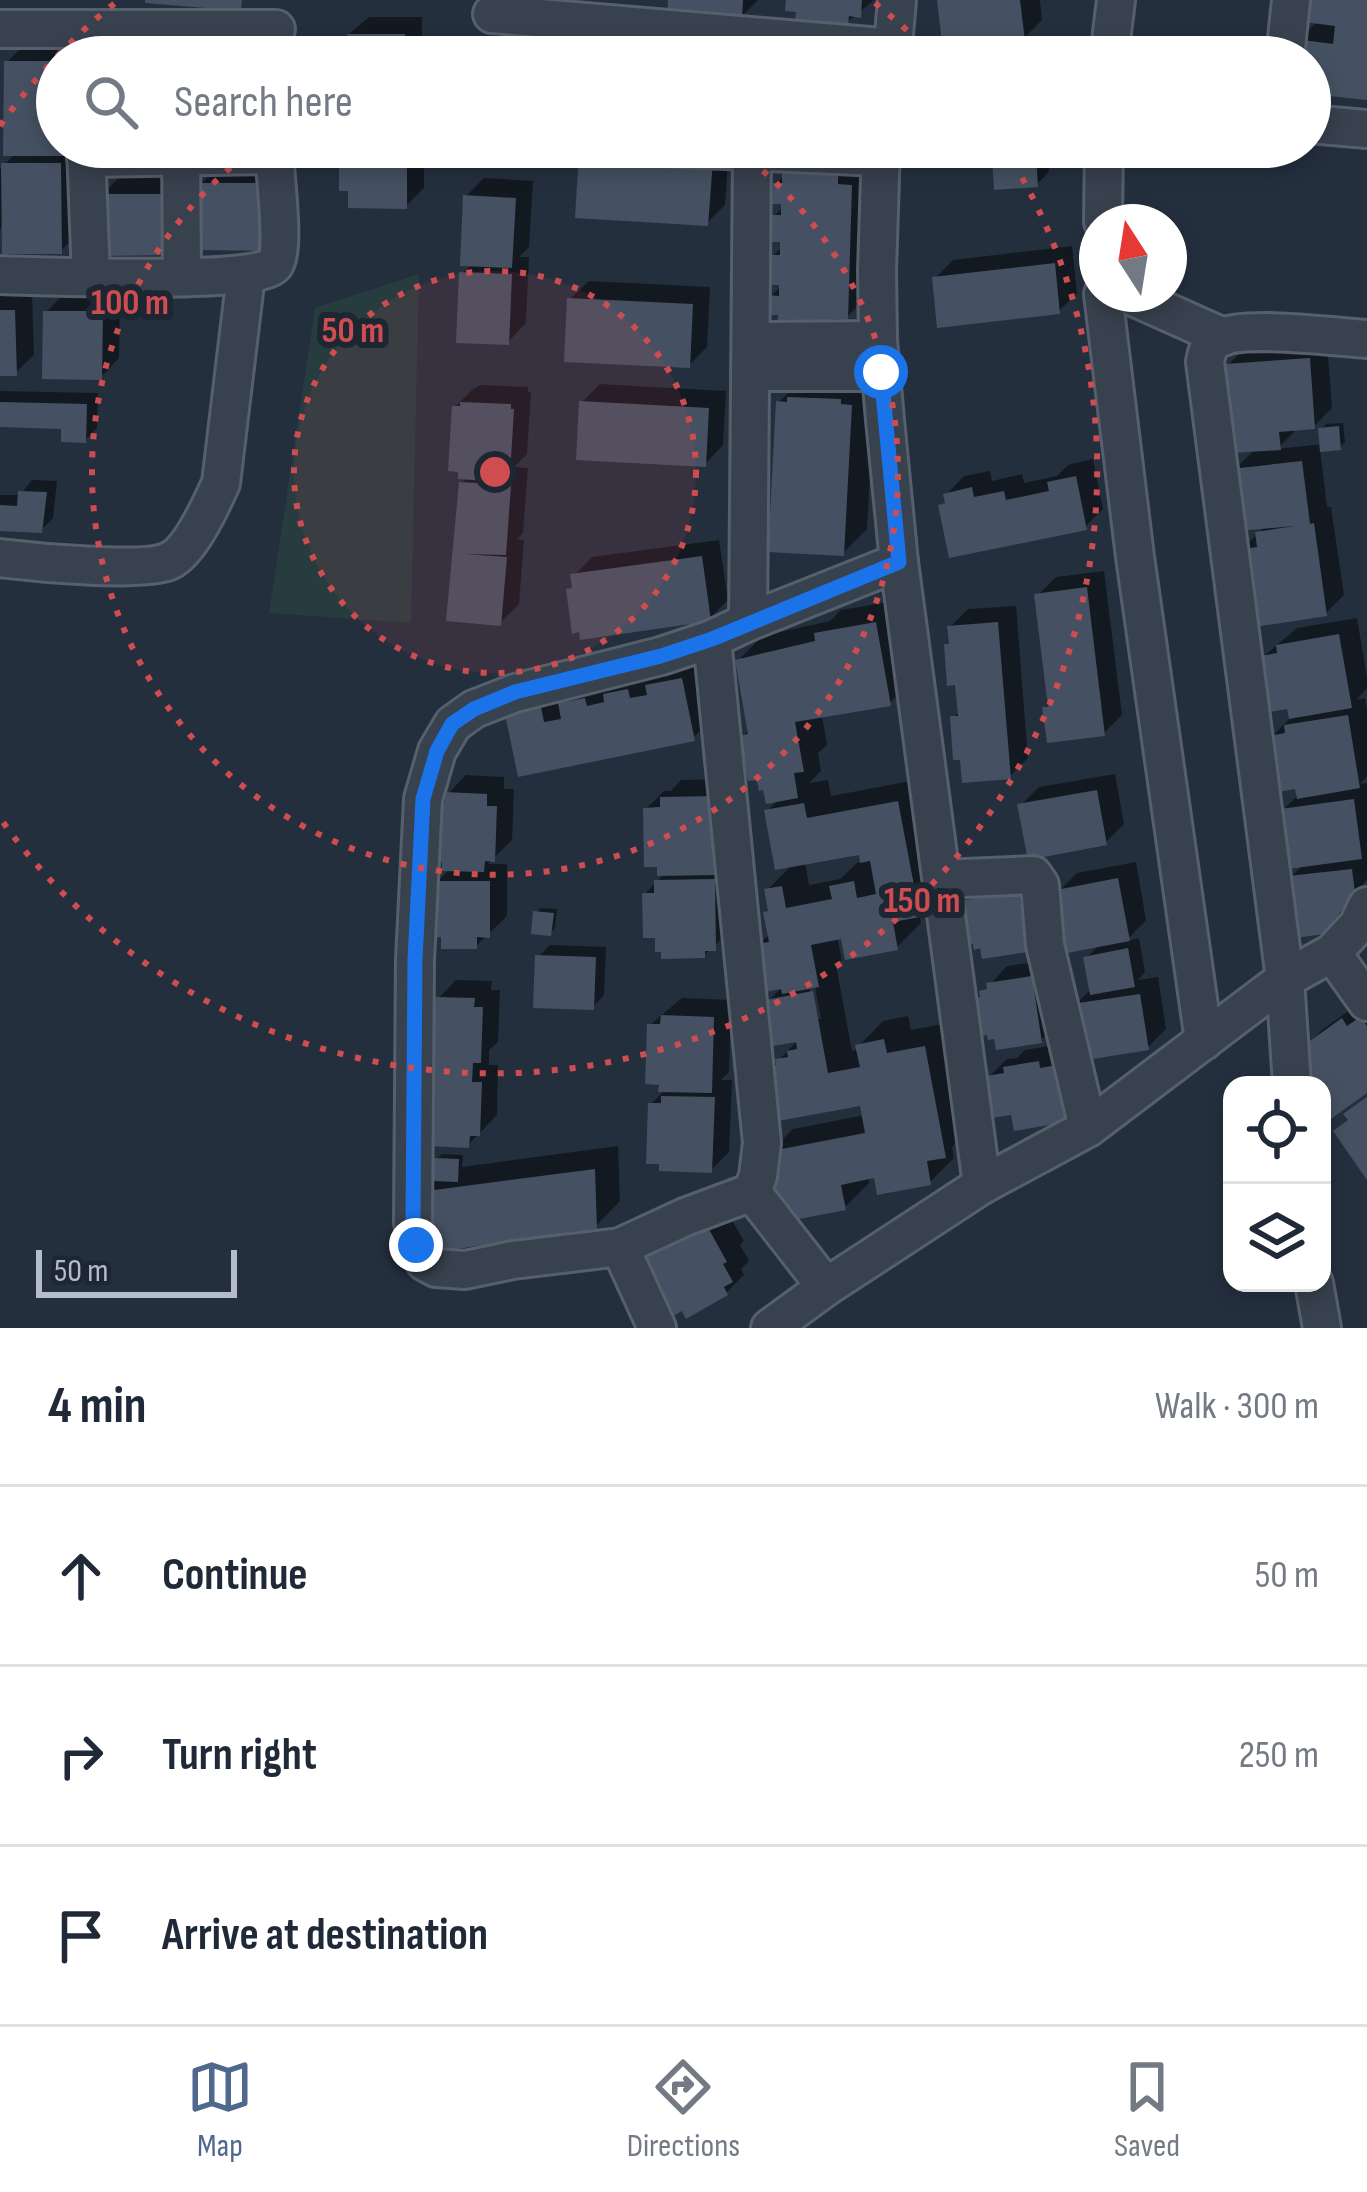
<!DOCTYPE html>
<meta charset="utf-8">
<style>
body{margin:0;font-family:"Sofia Sans Condensed",sans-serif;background:#f2f2f3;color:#1f2937}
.controls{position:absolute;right:36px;bottom:36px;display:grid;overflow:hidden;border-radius:24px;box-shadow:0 6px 18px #0003}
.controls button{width:108px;height:108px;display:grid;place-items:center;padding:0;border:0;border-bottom:3px solid #e0e1e3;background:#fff;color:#1f2937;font:60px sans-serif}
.compass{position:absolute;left:1079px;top:204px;width:108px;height:108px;border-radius:50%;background:#fff;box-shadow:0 6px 18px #0003;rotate:348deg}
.scale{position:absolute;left:36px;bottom:30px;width:201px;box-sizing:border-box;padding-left:12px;border:6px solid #b4bcc9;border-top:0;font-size:33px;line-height:42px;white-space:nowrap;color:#b4bcc9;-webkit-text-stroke:9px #1d2633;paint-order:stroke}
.stop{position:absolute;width:36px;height:36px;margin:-27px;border:9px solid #1a73e8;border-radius:50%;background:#fff}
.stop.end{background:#1a73e8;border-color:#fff;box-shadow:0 3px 12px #0008}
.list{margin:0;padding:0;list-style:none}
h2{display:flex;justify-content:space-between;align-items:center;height:156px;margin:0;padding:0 48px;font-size:51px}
h2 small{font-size:39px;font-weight:400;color:#747a83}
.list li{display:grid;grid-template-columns:78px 1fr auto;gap:36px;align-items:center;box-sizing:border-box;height:180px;padding:0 48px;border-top:3px solid #e0e1e3}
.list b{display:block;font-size:45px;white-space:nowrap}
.list em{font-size:39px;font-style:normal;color:#747a83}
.icon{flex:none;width:66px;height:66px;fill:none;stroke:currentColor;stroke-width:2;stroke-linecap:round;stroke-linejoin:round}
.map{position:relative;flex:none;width:1367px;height:1328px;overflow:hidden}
.search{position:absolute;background:#fff;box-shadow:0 6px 18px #0003;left:36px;right:36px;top:36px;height:132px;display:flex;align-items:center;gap:30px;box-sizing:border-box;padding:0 42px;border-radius:66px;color:#747a83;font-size:45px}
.sheet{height:696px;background:#fff}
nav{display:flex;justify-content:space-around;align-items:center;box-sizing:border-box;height:168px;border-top:3px solid #e0e1e3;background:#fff;font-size:33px;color:#747a83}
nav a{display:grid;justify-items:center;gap:6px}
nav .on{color:#4f688e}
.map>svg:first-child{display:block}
</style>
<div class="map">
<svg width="1367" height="1328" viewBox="0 0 1367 1328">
<rect width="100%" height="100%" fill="#242f3e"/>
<!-- green -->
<polygon fill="#263c3f" points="419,274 411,623 269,613 315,308"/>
<!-- shadow -->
<g fill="#0007" fill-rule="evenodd">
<polygon points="671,0 758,0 741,17"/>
<polygon points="789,0 874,0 847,22 799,9"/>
<polygon points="940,0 1040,0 1042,20 1024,38"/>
<polygon points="1367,0 1367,97 1310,91 1310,57 1297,41 1318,21"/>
<polygon points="369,17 422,17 422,57 348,57 350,55 343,39"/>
<polygon points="498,33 542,38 541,49 558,50 571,37 617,42 616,51 626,52 625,57 471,57"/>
<polygon points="749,40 748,57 679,57 688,48"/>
<polygon points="25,44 84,44 84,57 57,57 57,147 78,147 79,232 61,251 5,225 0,229 0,169 16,153 7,62"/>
<polygon points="217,44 236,44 236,54 279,53 279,57 204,57"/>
<polygon points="119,45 173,45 173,57 107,57"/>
<polygon points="347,147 424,147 424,188 406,206 342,152"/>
<polygon points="587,147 729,147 725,205 707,223 582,153"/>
<polygon points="1007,147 1047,147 1049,172 1037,184 995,159"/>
<polygon points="810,150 875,162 871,292 847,317 781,312 770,297 785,282 773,256 783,246 774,216 784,206 776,184"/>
<polygon points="219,166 282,166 282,229 201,184"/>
<polygon points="119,177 187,177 187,234 101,196"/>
<polygon points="484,178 533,181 529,247 519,257 529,257 526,323 508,342 462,274 472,264 466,196"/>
<polygon points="1072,246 1077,293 1059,311 935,278 953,260"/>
<polygon points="589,281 710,287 707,347 689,365 570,299"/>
<polygon points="32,293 34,355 15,373 0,373 0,294"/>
<polygon points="64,294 120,294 119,358 101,377 46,312"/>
<polygon points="1327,342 1332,408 1314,426 1299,427 1277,449 1322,444 1321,430 1326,424 1343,423 1345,442 1340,447 1320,449 1327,507 1331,507 1344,595 1326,613 1240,551 1266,525 1234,470 1255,449 1228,365 1246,347"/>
<polygon points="803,378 875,382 867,529 843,553 779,402"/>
<polygon points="600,384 726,391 723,445 705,464 582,402"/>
<polygon points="481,385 528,387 528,392 531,392 527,454 514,467 528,468 523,533 517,539 524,540 519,604 500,623 450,618 461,483 468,477 455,407 473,389"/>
<polygon points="0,391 98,393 97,428 85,440 64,426 0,424"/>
<polygon points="1093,459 1103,509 1085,527 941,506 947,500 946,495 964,476 990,471 992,481 1022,474 1024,483 1057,476 1068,465"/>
<polygon points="32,480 57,481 53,518 41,530 0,528 0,495 20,495"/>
<polygon points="719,540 728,600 710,618 569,590 575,584 574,576 592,557"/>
<polygon points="1104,571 1122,715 1104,733 1046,708 1051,703 1038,595 1056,577"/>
<path d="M900 600 914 679 889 703 822 715 827 745 818 753 821 771 809 783 828 780 831 796 922 779 943 890 919 914 921 923 897 947 844 935 837 936 842 960 836 965 852 1051 859 1049V1046L883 1021 908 1016 911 1030 948 1023 969 1131 952 1147 954 1158 930 1182 876 1175 868 1176 869 1183 845 1207 769 1153 793 1129 865 1115 863 1102 771 1068 800 1038 768 1001 783 986 759 945 770 934 771 909 767 890 793 864 767 811 779 799 743 737 750 729 738 661 762 636 830 621 841 610ZM861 852 863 861 857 863 840 879 809 885 805 862ZM813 976 821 1019H815L807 977Z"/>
<polygon points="1016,606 1028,758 1010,776 953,718 961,710 947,645 952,641 950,627 968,609"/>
<polygon points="1357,618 1367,677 1367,688 1356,700 1365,698 1367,709 1367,777 1360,784 1367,783 1367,879 1342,912 1323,931 1291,877 1305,863 1283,810 1299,794 1272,737 1291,717 1263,657 1297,628"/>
<polygon points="706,656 717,714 693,738 520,773 508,715 565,684"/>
<polygon points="1115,774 1124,824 1106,842 1021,805 1039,787"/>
<polygon points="466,775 504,777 504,789 514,789 512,840 488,864 507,864 507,916 476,946 437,882 451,868 440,802"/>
<polygon points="733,779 733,929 704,955 645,894 665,873 646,809 664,791 671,791 681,780"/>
<polygon points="1136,862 1146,920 1126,941 1139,938 1145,972 1138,980 1158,977 1166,1029 1148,1047 1075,1005 1092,988 1086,958 1100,944 1059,891 1077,873"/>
<polygon points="1036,869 1027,949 963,908 975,894"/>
<polygon points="541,908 557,909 555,928 550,933 536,913"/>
<polygon points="550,945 606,947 604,995 593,1007 538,957"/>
<polygon points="1050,960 1059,1022 1041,1040 977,999 1007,966"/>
<polygon points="456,980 492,981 491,990 500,990 498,1042 489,1050 489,1065 498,1065 497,1115 468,1145 430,1007"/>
<polygon points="682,998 731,1000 729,1072 721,1080 732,1080 729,1152 711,1170 651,1104 666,1089 650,1025"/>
<polygon points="1361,1002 1367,1010 1367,1090 1322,1101 1322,1085 1304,1048 1322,1030"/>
<polygon points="1056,1045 1083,1101 1064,1119 1013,1111 989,1077 1007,1059 1017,1058 1025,1050"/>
<polygon points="618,1146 620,1201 596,1226 423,1193 436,1180 437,1159 442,1154 463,1155 462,1167"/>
<polygon points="725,1208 744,1241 740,1245 749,1261 741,1269 744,1275 726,1293 641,1271"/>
</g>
<!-- building -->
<g fill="#455162">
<polygon points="145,0 242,0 241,11 145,3"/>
<polygon points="668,0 743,0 742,20 667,16"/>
<polygon points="786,0 862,0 861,18 849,16 848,25 795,21 796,12 785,11"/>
<polygon points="937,0 1020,0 1025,41 943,51"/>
<polygon points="1298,0 1367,0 1367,100 1310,94 1310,57 1293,57 1295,39 1333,44 1335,26 1296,21"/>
<polygon points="347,34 405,34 405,57 347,57 347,50 340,51 340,38 347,38"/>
<polygon points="4,61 57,61 57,147 66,147 66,156 3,156"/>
<polygon points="348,147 407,147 407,209 348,208 348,191 339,191 339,151 348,151"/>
<polygon points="944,147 1002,147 1003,150 945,156"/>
<polygon points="579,151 713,160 708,226 575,218"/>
<polygon points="1036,154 1038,187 994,190 992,158"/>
<polygon points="1,163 61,163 62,254 2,254"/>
<polygon points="782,173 838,174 838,184 852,185 848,320 833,319 833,323 778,321 778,315 767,315 767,295 779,296 779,285 769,285 770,255 780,255 780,242 770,242 771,215 781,215 781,204 772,204 773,183 782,183"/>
<polygon points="198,183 265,183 265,251 197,250"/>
<polygon points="98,194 170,194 170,255 99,256"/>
<polygon points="463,195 516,198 512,268 460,266"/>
<polygon points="1055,263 1060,314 937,328 932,277"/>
<polygon points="459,272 512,274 509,345 456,343"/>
<polygon points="567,298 693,304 690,368 564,362"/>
<polygon points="0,310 15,310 17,376 0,376"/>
<polygon points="43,311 103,311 102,380 42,379"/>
<polygon points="1310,358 1315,429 1279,432 1281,450 1231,453 1225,364"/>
<polygon points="787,397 841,399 841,404 852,405 844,556 768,552 776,401 787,402"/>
<polygon points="579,401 709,408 706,467 576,460"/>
<polygon points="0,402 87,404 86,443 61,442 61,429 0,427"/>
<polygon points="460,402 511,404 511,409 514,409 510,475 504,474 504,482 458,479 458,472 448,471 452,406 460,406"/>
<polygon points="1339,426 1341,450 1320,452 1318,428"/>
<polygon points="1302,461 1310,524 1314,523 1327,616 1248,628 1237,550 1257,547 1255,532 1294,526 1238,531 1231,469"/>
<polygon points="1076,476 1087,530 949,558 938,505 945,503 943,494 972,487 974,497 1004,491 1006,500 1049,491 1047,482"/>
<polygon points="459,482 511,485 506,555 464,554 507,557 501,626 446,621"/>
<polygon points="18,491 47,492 42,533 0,531 0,505 17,506"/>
<polygon points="702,556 711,621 580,640 579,632 572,634 566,589 572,588 570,574"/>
<polygon points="1087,587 1105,736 1047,743 1042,707 1048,707 1034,594"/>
<polygon points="876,622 891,706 795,722 804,772 794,773 798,798 766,804 763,790 759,791 757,780 748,781 739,736 748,734 735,660 815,641 814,633"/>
<polygon points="998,622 1011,779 962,783 960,760 953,760 950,716 958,716 955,685 947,686 944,644 949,644 947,626"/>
<polygon points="1339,634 1352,708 1289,719 1287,709 1270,712 1260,656 1277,653 1276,645"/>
<polygon points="682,678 695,741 518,777 505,714 541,707 544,722 561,719 558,703 585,698 587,706 604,702 603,694 628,689 630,698 647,695 645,685"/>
<polygon points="1348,715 1360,788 1297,799 1295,789 1278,792 1269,736 1285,733 1284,725"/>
<polygon points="1097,790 1107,845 1028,860 1017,804"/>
<polygon points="445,792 487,794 487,806 497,806 495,862 485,861 484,872 442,871 442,862 435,862 437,801 445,801"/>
<polygon points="716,796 718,875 657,876 657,867 644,867 643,808 660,807 660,797"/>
<polygon points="1354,799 1362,859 1288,869 1280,809"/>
<polygon points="898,801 920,917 893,922 898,950 845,960 841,939 811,945 819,987 782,994 781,989 765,992 756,944 769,942 763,912 768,911 764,889 782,886 786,908 832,899 829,886 854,881 857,898 876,894 870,861 860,863 859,855 775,870 764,810 804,803 807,818"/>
<polygon points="1352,869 1355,893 1324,934 1295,938 1288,876"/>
<polygon points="1118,878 1130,941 1067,953 1056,890"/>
<polygon points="715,879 716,951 705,951 705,958 661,959 661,952 655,952 655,938 643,938 642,893 654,893 654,880"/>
<polygon points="434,881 490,881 490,938 477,937 477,949 441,949 441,937 434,938"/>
<polygon points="1018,885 1028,952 982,959 980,948 974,950 973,944 966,945 960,907 966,906 965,900 972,899 971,893"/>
<polygon points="533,911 554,913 551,936 531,934"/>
<polygon points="1128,948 1135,987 1090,995 1083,957"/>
<polygon points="535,955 596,957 594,1010 533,1008"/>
<polygon points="1032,976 1042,1043 996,1050 994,1039 988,1040 987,1035 980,1036 974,998 980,997 979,991 987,989 986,983"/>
<polygon points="813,991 828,1073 860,1067 855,1045 884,1039 887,1053 925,1046 946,1158 927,1161 931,1185 877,1195 874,1178 841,1185 846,1210 788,1221 785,1201 775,1203 766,1152 865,1133 860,1106 778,1121 767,1067 776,1065 775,1059 788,1057 787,1051 797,1049 796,1042 773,1046 765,1000"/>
<polygon points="1140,994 1149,1050 1080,1061 1071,1004"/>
<polygon points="435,997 475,998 474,1007 483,1007 481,1063 473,1063 472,1082 482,1082 480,1136 470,1136 469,1148 429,1146 432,1063 425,1063 427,1005 434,1006"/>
<polygon points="661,1015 714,1017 712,1093 658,1092 659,1085 645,1084 647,1024 660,1024"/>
<polygon points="1360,1017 1367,1026 1367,1093 1331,1119 1322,1107 1322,1085 1307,1085 1300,1048 1342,1018 1347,1026"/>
<polygon points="1039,1061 1040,1068 1057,1065 1066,1122 1014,1131 1011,1115 992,1118 986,1076 1004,1073 1003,1067"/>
<polygon points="661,1096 715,1097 712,1173 659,1171 659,1164 646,1164 648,1103 661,1103"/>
<polygon points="1367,1097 1367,1180 1333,1131 1348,1120 1343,1114"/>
<polygon points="434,1158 459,1159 458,1182 433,1181"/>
<polygon points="595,1169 597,1229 428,1253 419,1192"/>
<polygon points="706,1224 727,1262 723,1264 733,1282 724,1287 728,1295 686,1319 682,1311 670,1318 636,1259"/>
</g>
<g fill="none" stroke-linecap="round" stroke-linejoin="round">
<!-- minor casing -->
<g stroke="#565f6c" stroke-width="42">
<g id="minor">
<polyline points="492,14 893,48"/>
<polyline points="0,29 276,29"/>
<polyline points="892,57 897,0"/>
<polyline points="1109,57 1116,0"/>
<polyline points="1285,57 1291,0"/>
<polyline points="1310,124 1367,129"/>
<polyline points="86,147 91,277"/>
<polyline points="181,147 182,276"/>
<polyline points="660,147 880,157"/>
<polyline points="881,147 877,271 878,340 885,420 899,562 982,1185"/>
<polyline points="86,158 274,155"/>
<polyline points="1103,222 1104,147"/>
<path d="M0 275C37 276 258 285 274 265 286 250 274 171 274 147"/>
<polyline points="1103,294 1135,557 1204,1041"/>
<polyline points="1127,294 1223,337"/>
<polyline points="751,341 878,340"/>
<polyline points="750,372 881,372"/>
<path d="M0 558C33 562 143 573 169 561 190 552 212 503 221 483L246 275"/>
<polyline points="748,622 752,153"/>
<polyline points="712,639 762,1143 758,1176 752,1192 685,1217 620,1247 513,1260 465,1270 436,1268 425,1262 417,1245 413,1222 415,960 423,799 437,751 453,724 474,709 515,693 661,656 712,639 748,622 899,562"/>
<polyline points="942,879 1033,875 1040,885 1045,945 1088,1128"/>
<polyline points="1332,953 1367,1002"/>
<path d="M1292 1085 1285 979 1205 362C1207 351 1209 343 1219 338 1246 325 1335 337 1367 339"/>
<polyline points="752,1192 826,1287"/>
<polyline points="620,1247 657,1328"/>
<polyline points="1314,1283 1322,1328"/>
<polyline points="770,1328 826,1287 982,1185 1088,1128 1285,979 1332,953 1358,925 1367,906"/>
</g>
</g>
<!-- minor -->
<use href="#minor" stroke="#38414e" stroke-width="36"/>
</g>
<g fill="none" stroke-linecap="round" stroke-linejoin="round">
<!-- route -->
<polyline stroke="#1a73e8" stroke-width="15" points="416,1245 413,1222 415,960 423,799 437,751 452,724 474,709 515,692 661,656 712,639 899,562 881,372"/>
</g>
<!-- distance rings -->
<circle cx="495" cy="472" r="201" fill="#ce4d50" fill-opacity=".12"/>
<g fill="none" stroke="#ce4d50" stroke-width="6" stroke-dasharray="6 12">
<circle cx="495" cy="472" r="201"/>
<path d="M735 148A403 403 0 1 1 255 148"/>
<path d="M0 126A604 604 0 0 1 115 3M875 3A604 604 0 0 1 933 56M1004 147A604 604 0 0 1 0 818"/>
</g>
<circle cx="495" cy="472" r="18" fill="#ce4d50" stroke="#1d2633" stroke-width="6"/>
<g font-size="36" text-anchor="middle" font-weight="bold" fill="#ce4d50" stroke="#1d2633" stroke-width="12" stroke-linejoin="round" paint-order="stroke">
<text x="130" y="314">100 m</text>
<text x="353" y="342">50 m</text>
<text x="922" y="912">150 m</text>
</g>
</svg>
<div class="controls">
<button><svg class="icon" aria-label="locate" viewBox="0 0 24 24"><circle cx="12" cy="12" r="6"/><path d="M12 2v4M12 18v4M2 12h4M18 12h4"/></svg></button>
<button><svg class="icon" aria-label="layers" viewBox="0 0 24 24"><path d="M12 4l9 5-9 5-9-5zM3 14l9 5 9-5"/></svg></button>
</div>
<svg class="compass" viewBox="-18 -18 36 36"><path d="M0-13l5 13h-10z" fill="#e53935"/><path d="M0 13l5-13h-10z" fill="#747a83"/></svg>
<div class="scale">50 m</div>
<div class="stop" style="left:881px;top:372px"></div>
<div class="stop end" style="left:416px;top:1245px"></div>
<div class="search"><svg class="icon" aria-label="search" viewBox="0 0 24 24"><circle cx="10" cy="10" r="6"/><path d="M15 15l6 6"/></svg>Search here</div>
</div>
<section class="sheet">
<h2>4 min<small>Walk · 300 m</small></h2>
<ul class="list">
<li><svg class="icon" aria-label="ahead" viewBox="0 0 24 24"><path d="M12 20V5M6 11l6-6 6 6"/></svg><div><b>Continue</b></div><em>50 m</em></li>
<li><svg class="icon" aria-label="right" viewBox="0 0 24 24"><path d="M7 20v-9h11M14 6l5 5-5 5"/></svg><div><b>Turn right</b></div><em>250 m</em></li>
<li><svg class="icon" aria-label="arrive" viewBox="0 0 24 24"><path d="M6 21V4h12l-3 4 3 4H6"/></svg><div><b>Arrive at destination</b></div></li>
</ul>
</section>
<nav>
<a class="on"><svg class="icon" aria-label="map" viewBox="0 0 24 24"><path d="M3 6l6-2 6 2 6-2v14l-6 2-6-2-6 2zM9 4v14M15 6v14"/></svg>Map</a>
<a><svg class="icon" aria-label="directions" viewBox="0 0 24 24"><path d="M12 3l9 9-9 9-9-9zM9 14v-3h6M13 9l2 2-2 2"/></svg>Directions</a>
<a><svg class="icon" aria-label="saved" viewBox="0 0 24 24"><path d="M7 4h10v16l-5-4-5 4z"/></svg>Saved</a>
</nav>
